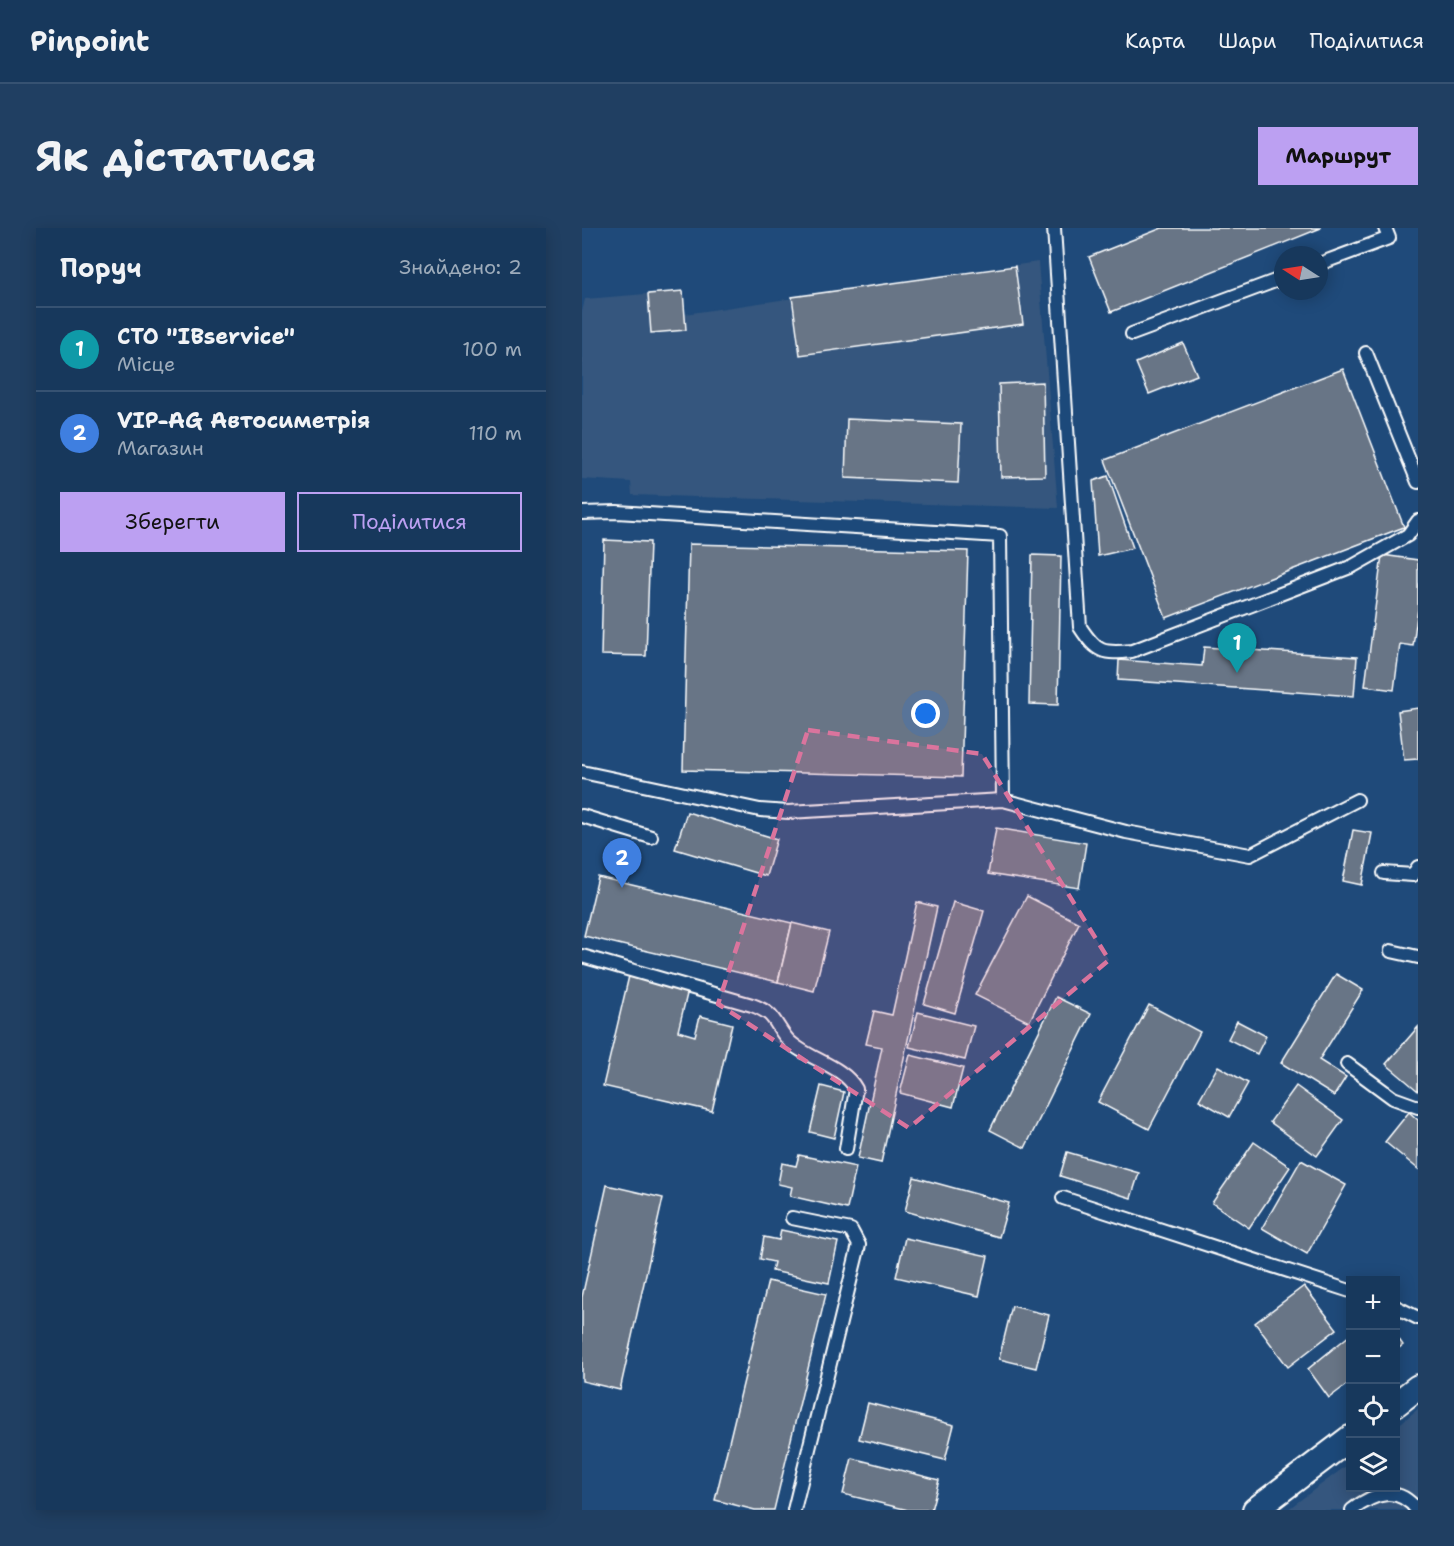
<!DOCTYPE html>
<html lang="uk">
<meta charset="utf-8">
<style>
body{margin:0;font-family:"Shantell Sans",sans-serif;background:#203f62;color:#f1f3f6}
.controls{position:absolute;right:18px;bottom:18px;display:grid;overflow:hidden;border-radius:0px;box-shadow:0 3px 15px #0003}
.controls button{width:54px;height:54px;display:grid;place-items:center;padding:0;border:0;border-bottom:2px solid #365272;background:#17385c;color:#f1f3f6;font:30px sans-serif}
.compass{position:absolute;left:692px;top:18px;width:54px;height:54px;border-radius:50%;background:#17385c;box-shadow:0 3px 15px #0003;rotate:282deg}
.you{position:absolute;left:344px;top:486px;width:21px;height:21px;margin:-15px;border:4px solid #fff;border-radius:50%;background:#1a73e8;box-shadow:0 0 0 9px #1a73e833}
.badge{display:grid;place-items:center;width:39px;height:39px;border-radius:50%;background:#bca0f2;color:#fff;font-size:20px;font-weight:700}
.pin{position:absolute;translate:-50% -50px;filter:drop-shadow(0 2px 3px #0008)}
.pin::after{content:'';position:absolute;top:32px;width:21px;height:18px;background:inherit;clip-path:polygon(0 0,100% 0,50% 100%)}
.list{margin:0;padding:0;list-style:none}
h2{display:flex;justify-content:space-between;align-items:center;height:78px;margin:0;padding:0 24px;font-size:26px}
h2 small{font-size:20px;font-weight:400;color:#9eacbb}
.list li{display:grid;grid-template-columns:39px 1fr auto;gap:18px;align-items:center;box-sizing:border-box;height:84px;padding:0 24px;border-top:2px solid #365272}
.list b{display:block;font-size:22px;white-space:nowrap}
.list p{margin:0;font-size:20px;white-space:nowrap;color:#9eacbb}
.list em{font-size:20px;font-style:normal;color:#9eacbb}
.actions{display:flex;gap:12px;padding:18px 24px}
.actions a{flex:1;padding:14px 0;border:2px solid #bca0f2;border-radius:0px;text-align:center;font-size:21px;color:#bca0f2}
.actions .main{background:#bca0f2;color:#111}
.icon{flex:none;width:33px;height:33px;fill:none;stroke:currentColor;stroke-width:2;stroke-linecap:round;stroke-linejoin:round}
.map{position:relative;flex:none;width:836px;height:1282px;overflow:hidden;border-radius:0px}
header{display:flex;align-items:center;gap:36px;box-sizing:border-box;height:84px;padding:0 30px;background:#17385c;border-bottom:2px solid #365272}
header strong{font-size:28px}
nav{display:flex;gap:33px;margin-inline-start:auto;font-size:21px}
.intro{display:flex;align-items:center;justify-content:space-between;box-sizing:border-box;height:144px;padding:0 36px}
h1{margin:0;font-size:42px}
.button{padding:15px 27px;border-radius:0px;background:#bca0f2;color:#111;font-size:21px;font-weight:700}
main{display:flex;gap:36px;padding:0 36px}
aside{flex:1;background:#17385c;border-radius:0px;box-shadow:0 3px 15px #0003}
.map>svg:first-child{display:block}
</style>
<header>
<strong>Pinpoint</strong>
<nav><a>Карта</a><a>Шари</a><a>Поділитися</a></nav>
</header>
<div class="intro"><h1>Як дістатися</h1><a class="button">Маршрут</a></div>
<main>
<aside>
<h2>Поруч<small>Знайдено: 2</small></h2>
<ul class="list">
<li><span class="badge" style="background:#0f9aa8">1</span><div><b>СТО &quot;IBservice&quot;</b><p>Місце</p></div><em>100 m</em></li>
<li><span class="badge" style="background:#3f7fe0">2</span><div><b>VIP-AG Автосиметрія</b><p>Магазин</p></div><em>110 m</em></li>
</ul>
<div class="actions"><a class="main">Зберегти</a><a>Поділитися</a></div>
</aside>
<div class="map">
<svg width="836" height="1282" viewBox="0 0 836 1282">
<rect width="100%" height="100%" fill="#1f4a7a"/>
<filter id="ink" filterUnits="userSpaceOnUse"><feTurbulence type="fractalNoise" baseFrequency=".0167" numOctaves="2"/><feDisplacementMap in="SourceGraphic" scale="12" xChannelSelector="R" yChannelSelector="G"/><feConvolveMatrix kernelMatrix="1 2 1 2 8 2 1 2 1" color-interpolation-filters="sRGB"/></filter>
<g filter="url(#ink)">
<!-- built -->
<g fill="#35577e">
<polygon points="456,34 476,280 50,267 49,254 0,251 0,84 3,71 101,63 103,86"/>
<polygon points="836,1181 836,1282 705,1282 768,1235 768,1260 814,1260 814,1199"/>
</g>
<!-- building -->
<g fill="#677586" stroke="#fff" stroke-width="1.5">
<polygon points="580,0 739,0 529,84 507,29"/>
<polygon points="433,38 441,96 218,127 210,69"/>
<polygon points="101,63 104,102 69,105 66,66"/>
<polygon points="601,115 615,147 567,166 554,135"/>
<polygon points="761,141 822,299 584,390 523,232"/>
<polygon points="461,154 463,248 419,249 417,156"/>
<polygon points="265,191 379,196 376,255 263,250"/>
<polygon points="526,248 551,320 516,328 511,253"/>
<polygon points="22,312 68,314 64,428 19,427"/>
<polygon points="107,316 386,323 379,549 101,542"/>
<polygon points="450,327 479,328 476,477 447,476"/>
<polygon points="800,327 836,332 836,380 831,418 818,416 812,462 783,458"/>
<polygon points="622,419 775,429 772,468 536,452 537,432 620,438"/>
<polygon points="836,480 836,531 822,532 816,483"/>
<polygon points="105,584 195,611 184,648 93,621"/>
<polygon points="414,600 504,615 497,660 406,646"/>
<polygon points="771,602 790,605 780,657 761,653"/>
<polygon points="16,649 210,695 196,754 2,708"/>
<polygon points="445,668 497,695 447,794 393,767"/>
<polygon points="335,674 355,679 299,935 276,930 300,819 284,816 292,783 310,787"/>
<polygon points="371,674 402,683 373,785 342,776"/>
<polygon points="210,695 247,704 232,763 196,754"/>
<polygon points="754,746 781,762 737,832 764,849 752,868 699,835"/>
<polygon points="47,748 106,762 96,803 113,808 118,788 150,796 130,883 21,858"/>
<polygon points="474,769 509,786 443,920 408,902"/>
<polygon points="567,777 618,804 567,901 516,874"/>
<polygon points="336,784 392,798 383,832 327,819"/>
<polygon points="655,793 684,808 675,826 646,811"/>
<polygon points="836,799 836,863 804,836"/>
<polygon points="328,827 381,840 371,879 318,865"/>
<polygon points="636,838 666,855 647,889 617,872"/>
<polygon points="239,858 262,864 252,910 228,904"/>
<polygon points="714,858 761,892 735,928 688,894"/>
<polygon points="827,884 836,892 836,941 803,914"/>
<polygon points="672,914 708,939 667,1000 630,975"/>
<polygon points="485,924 557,945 549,970 478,948"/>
<polygon points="217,927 274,939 265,981 208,968 210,959 196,956 200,935 214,938"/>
<polygon points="719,932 764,957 725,1026 680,1000"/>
<polygon points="332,949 427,975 417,1009 323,983"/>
<polygon points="25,957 81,970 38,1162 0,1153 0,1069"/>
<polygon points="199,1002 256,1014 247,1055 190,1043 192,1034 178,1031 182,1009 197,1012"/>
<polygon points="323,1010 406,1028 397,1068 314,1049"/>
<polygon points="186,1053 244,1066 192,1282 173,1282 133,1272"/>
<polygon points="722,1058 755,1101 706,1139 673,1095"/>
<polygon points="430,1078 467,1087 454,1140 417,1131"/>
<polygon points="768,1107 768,1154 747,1170 726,1141"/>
<polygon points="814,1107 821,1117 814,1122"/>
<polygon points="286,1175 372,1197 363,1232 277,1211"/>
<polygon points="270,1230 357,1252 349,1282 326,1282 261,1266"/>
</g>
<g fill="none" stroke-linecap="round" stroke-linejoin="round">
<!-- service casing -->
<g stroke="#fff" stroke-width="16">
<g id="service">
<path d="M472 0 498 399C515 425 521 426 550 423L771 338 826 307 836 293"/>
<polyline points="737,36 807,10 803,0"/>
<polyline points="550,106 701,50"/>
<polyline points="784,125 836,254"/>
<polyline points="0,285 35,284 418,308 421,572"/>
<polyline points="0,544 178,582 206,584 421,572 544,604 668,627 775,572"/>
<polyline points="0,588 69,609"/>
<polyline points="802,645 831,647 836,639"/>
<polyline points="809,723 836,729"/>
<path d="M0 728 170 777C195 786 191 795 206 812 224 831 261 837 274 861L264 921"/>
<polyline points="765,836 811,870 836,879"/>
<polyline points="481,970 768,1063"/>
<polyline points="210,990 269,1002 277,1017 212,1282"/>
<polyline points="814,1079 836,1090"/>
<path d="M770 1282C792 1265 816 1257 835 1282"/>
</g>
</g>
<!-- minor casing -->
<g stroke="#fff" stroke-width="28">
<g id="minor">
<polyline points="814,1176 836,1159"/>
<polyline points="673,1282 768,1210"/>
</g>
</g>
<!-- service -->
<use href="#service" stroke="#1f4a7a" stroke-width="12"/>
<!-- minor -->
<use href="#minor" stroke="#1f4a7a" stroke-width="24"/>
</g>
</g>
<!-- marked area -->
<path fill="#da749d" fill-opacity="0.2" stroke="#da749d" stroke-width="4.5" stroke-dasharray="12 8" stroke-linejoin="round" d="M226 502 400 526 527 732 327 900 136 776Z"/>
</svg>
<div class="controls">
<button>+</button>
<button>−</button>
<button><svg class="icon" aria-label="locate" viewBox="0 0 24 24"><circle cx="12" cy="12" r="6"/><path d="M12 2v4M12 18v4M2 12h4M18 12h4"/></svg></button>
<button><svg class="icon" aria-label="layers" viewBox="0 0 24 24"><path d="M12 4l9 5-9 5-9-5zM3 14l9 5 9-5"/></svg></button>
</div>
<svg class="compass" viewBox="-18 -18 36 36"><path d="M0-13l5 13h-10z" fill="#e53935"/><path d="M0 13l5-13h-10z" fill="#9eacbb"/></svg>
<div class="you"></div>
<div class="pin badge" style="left:655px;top:445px;background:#0f9aa8">1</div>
<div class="pin badge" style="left:40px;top:660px;background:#3f7fe0">2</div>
</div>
</main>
